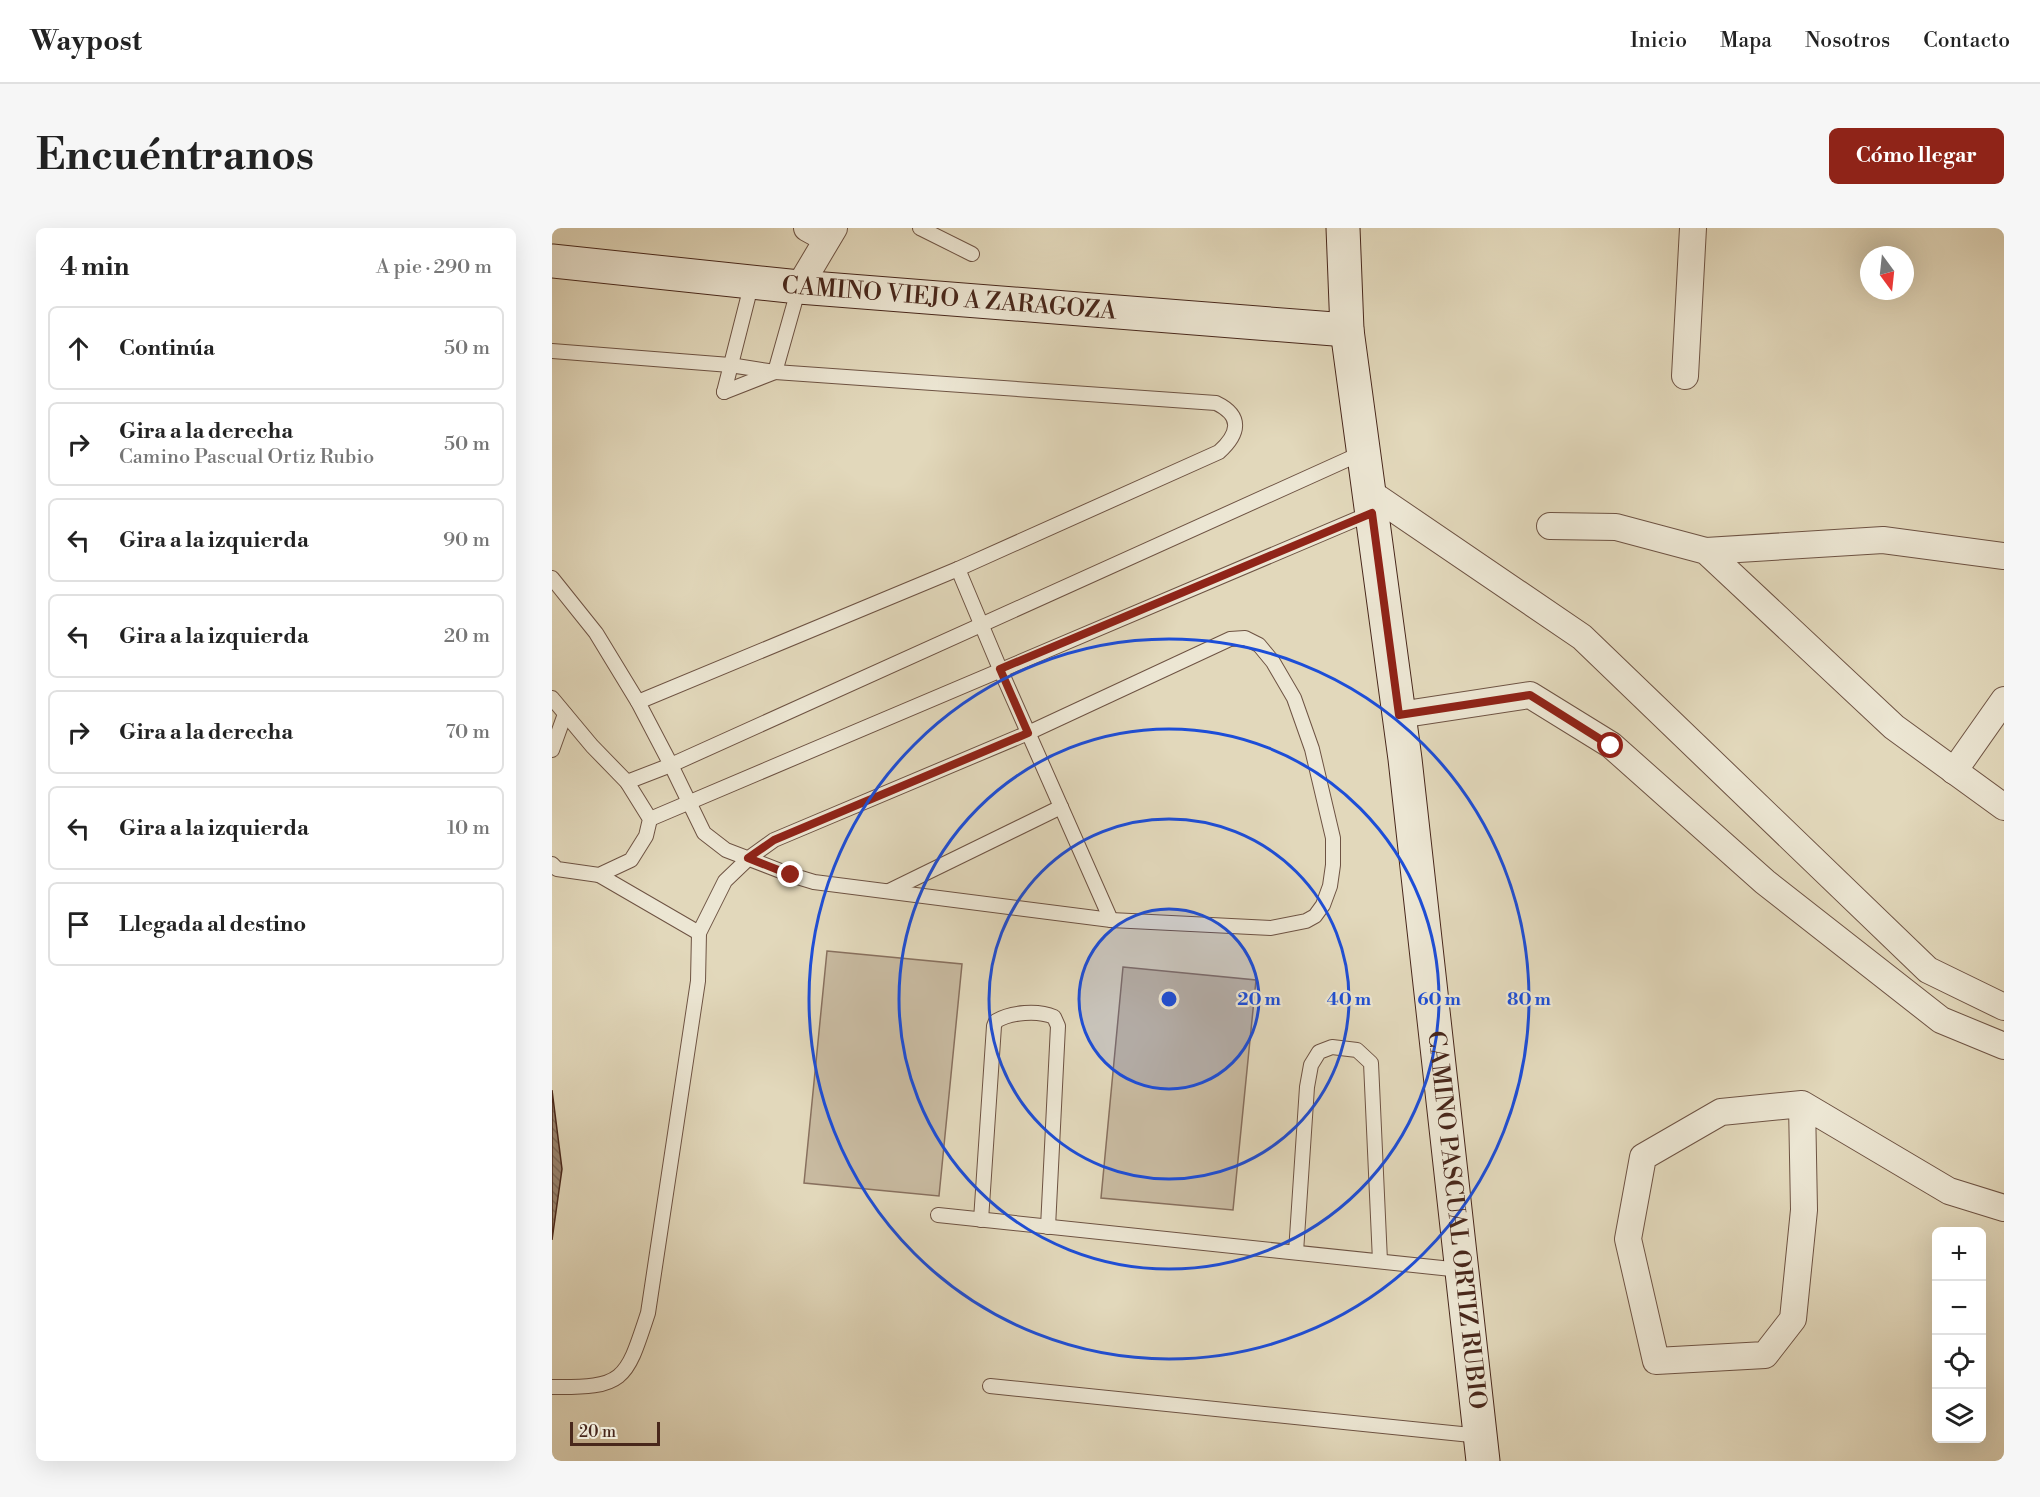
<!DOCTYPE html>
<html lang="es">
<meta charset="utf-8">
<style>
body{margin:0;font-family:"Libre Bodoni",serif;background:#f6f6f6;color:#222}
.controls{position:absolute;right:18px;bottom:18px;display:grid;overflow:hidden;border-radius:9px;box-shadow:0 6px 24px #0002}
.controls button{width:54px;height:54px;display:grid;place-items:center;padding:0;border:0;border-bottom:2px solid #e0e0e0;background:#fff;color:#222;font:30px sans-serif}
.compass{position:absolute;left:1308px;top:18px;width:54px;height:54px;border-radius:50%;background:#fff;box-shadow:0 6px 24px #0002;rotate:165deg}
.scale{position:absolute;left:18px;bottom:15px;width:90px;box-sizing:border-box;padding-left:6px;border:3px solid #48271b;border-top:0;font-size:16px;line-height:21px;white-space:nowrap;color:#48271b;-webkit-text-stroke:4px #ece6d3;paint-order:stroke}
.stop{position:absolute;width:18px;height:18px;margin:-14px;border:4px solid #8f2418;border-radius:50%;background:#fff}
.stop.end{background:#8f2418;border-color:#fff;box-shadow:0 2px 6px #0008}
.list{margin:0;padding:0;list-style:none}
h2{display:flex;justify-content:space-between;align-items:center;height:78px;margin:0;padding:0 24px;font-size:26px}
h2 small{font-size:20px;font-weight:400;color:#767676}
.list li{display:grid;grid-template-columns:39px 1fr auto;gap:18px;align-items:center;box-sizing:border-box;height:84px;margin:0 12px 12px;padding:0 12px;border:2px solid #e0e0e0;border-radius:9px}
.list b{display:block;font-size:22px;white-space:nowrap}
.list p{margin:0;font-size:20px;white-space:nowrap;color:#767676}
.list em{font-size:20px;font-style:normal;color:#767676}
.icon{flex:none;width:33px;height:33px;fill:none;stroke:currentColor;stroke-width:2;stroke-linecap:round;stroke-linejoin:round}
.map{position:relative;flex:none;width:1452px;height:1233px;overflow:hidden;border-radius:9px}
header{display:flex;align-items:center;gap:36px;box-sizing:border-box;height:84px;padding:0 30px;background:#fff;border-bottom:2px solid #e0e0e0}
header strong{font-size:28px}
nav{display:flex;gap:33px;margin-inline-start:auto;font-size:21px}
.intro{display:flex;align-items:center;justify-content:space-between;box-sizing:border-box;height:144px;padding:0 36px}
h1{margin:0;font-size:42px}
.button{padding:15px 27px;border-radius:9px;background:#8f2418;color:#fff;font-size:21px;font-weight:700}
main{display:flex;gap:36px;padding:0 36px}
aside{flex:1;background:#fff;border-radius:9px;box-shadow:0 6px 24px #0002}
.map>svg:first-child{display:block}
</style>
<header>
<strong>Waypost</strong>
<nav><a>Inicio</a><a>Mapa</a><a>Nosotros</a><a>Contacto</a></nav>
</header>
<div class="intro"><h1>Encuéntranos</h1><a class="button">Cómo llegar</a></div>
<main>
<aside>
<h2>4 min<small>A pie · 290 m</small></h2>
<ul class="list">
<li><svg class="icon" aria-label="ahead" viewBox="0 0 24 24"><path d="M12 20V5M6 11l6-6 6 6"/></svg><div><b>Continúa</b></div><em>50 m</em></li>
<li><svg class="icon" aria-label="right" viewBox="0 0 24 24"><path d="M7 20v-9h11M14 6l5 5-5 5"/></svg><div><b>Gira a la derecha</b><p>Camino Pascual Ortiz Rubio</p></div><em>50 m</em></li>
<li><svg class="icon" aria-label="left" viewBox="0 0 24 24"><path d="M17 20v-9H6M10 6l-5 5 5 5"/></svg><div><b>Gira a la izquierda</b></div><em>90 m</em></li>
<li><svg class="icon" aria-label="left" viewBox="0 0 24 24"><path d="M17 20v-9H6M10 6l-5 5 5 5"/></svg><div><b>Gira a la izquierda</b></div><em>20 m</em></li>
<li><svg class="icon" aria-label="right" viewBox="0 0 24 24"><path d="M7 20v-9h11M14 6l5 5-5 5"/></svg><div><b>Gira a la derecha</b></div><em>70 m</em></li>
<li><svg class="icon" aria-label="left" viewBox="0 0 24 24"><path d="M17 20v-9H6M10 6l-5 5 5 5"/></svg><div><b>Gira a la izquierda</b></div><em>10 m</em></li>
<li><svg class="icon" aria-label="arrive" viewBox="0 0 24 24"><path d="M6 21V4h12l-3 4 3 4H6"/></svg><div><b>Llegada al destino</b></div></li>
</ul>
</aside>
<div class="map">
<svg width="1452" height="1233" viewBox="0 0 1452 1233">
<defs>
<pattern id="building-back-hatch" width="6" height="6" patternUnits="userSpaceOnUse" patternTransform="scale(1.5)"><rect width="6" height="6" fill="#98836e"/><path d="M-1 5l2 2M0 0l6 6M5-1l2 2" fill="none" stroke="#7e6b5a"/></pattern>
</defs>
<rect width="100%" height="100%" fill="#e2d8bb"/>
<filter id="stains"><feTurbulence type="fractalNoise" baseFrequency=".00333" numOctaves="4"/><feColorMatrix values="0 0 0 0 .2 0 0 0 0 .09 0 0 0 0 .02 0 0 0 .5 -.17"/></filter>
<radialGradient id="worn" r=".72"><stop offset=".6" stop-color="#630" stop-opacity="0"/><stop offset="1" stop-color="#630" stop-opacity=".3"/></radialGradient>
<!-- park -->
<g fill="#c8baa0" stroke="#88705e" stroke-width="1.5">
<polygon points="275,723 410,736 387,968 252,955"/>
<polygon points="571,739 704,752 681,982 549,970"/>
</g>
<!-- building -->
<polygon fill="url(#building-back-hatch)" stroke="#48271b" stroke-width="1.5" points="0,862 10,941 0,1012"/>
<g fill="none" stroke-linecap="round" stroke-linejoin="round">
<!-- lane casing -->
<g stroke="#6e5343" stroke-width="16">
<g id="lane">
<polyline points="368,0 420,26"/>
<path d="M0 123 178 137 223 144 664 175C691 188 687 206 667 224L406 341 86 474"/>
<polyline points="172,164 223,144 247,59"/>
<polyline points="172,164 200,54"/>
<polyline points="406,341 448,441 559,692"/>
<path d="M0 350 44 405 86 474 119 537 152 605 174 622 239 647 262 654 559 692 719 700 754 693 763 688 771 677 778 658 781 637V610L760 521 742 470 721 434 707 417 693 410 678 411 476 505 222 612 197 630 173 653 147 705 146 753 96 1085C74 1152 73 1160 0 1159"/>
<polyline points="0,470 40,518 75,554 98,591 94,608 79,632 47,647 5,641 0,636"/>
<polyline points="0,522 13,486"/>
<polyline points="75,554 119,537 812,224"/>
<polyline points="98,591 819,285"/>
<polyline points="47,647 147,705"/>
<polyline points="337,663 509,579"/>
<polyline points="386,987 909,1042"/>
<path d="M429 992 442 798 444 793C459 784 486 782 502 789L506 798 496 999"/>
<polyline points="744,1024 755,859 759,837 767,824 780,819 805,822 819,835 828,1033"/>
<polyline points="438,1158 929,1208"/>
</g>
</g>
<!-- street casing -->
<g stroke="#6e5343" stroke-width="28">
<g id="street">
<polyline points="255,0 275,11"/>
<polyline points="247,59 282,0"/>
<polyline points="1133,148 1141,0"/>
<polyline points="817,264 1030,409 1376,742 1452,779"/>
<polyline points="998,298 1064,299 1154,323 1342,499 1452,579"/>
<polyline points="1154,323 1331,312 1452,328"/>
<polyline points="847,487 978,467 1059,517 1213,654 1389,792 1452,818"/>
<polyline points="1402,543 1452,472"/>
<polyline points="1250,876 1252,982 1241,1091 1213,1127 1104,1133 1076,1011 1091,929 1169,884 1250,876 1397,963 1452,980"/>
</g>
</g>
<!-- secondary casing -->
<g stroke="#48271b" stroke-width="35">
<g id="secondary">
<path id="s1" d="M791 0 795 102 853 531 931 1233"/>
<path id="s2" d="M0 33 247 59 795 102"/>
</g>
</g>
<!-- lane -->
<use href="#lane" stroke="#ece6d3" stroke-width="14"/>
<!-- street -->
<use href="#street" stroke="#ece6d3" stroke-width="26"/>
<!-- secondary -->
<use href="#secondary" stroke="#ece6d3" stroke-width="33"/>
</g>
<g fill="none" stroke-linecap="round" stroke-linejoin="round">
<!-- route -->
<polyline stroke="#8f2418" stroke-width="8" points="239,647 196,630 222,612 476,505 448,441 820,285 847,487 978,467 1059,518"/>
</g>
<!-- distance rings -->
<circle cx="617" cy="771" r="90" fill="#1d4ed8" fill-opacity=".12"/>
<g fill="none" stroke="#1d4ed8" stroke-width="3">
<circle cx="617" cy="771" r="90"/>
<circle cx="617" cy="771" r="180"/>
<circle cx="617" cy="771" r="270"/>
<circle cx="617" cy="771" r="360"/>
</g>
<g text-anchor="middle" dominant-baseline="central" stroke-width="4.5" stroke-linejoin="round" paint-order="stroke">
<!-- street labels -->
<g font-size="24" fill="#48271b" stroke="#ece6d3">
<text stroke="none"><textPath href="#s2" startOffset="399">CAMINO VIEJO A ZARAGOZA</textPath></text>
<text stroke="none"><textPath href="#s1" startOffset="999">CAMINO PASCUAL ORTIZ RUBIO</textPath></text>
</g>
</g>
<circle cx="617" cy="771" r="9" fill="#1d4ed8" stroke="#ece6d3" stroke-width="3"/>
<g font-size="18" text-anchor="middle" font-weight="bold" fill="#1d4ed8" stroke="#ece6d3" stroke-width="4.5" stroke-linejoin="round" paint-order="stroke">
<text x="707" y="777">20 m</text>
<text x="797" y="777">40 m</text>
<text x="887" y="777">60 m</text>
<text x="977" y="777">80 m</text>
</g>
<rect width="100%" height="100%" filter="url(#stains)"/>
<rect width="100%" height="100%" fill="url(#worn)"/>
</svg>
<div class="controls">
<button>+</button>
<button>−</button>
<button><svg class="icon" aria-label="locate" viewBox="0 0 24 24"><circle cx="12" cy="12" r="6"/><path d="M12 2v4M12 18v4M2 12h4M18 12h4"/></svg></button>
<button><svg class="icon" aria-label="layers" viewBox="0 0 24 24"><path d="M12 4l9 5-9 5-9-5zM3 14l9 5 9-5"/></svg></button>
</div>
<svg class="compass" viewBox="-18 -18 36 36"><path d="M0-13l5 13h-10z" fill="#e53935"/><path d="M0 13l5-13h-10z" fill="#767676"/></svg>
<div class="scale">20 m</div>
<div class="stop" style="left:1059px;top:518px"></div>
<div class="stop end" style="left:239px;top:647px"></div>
</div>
</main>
